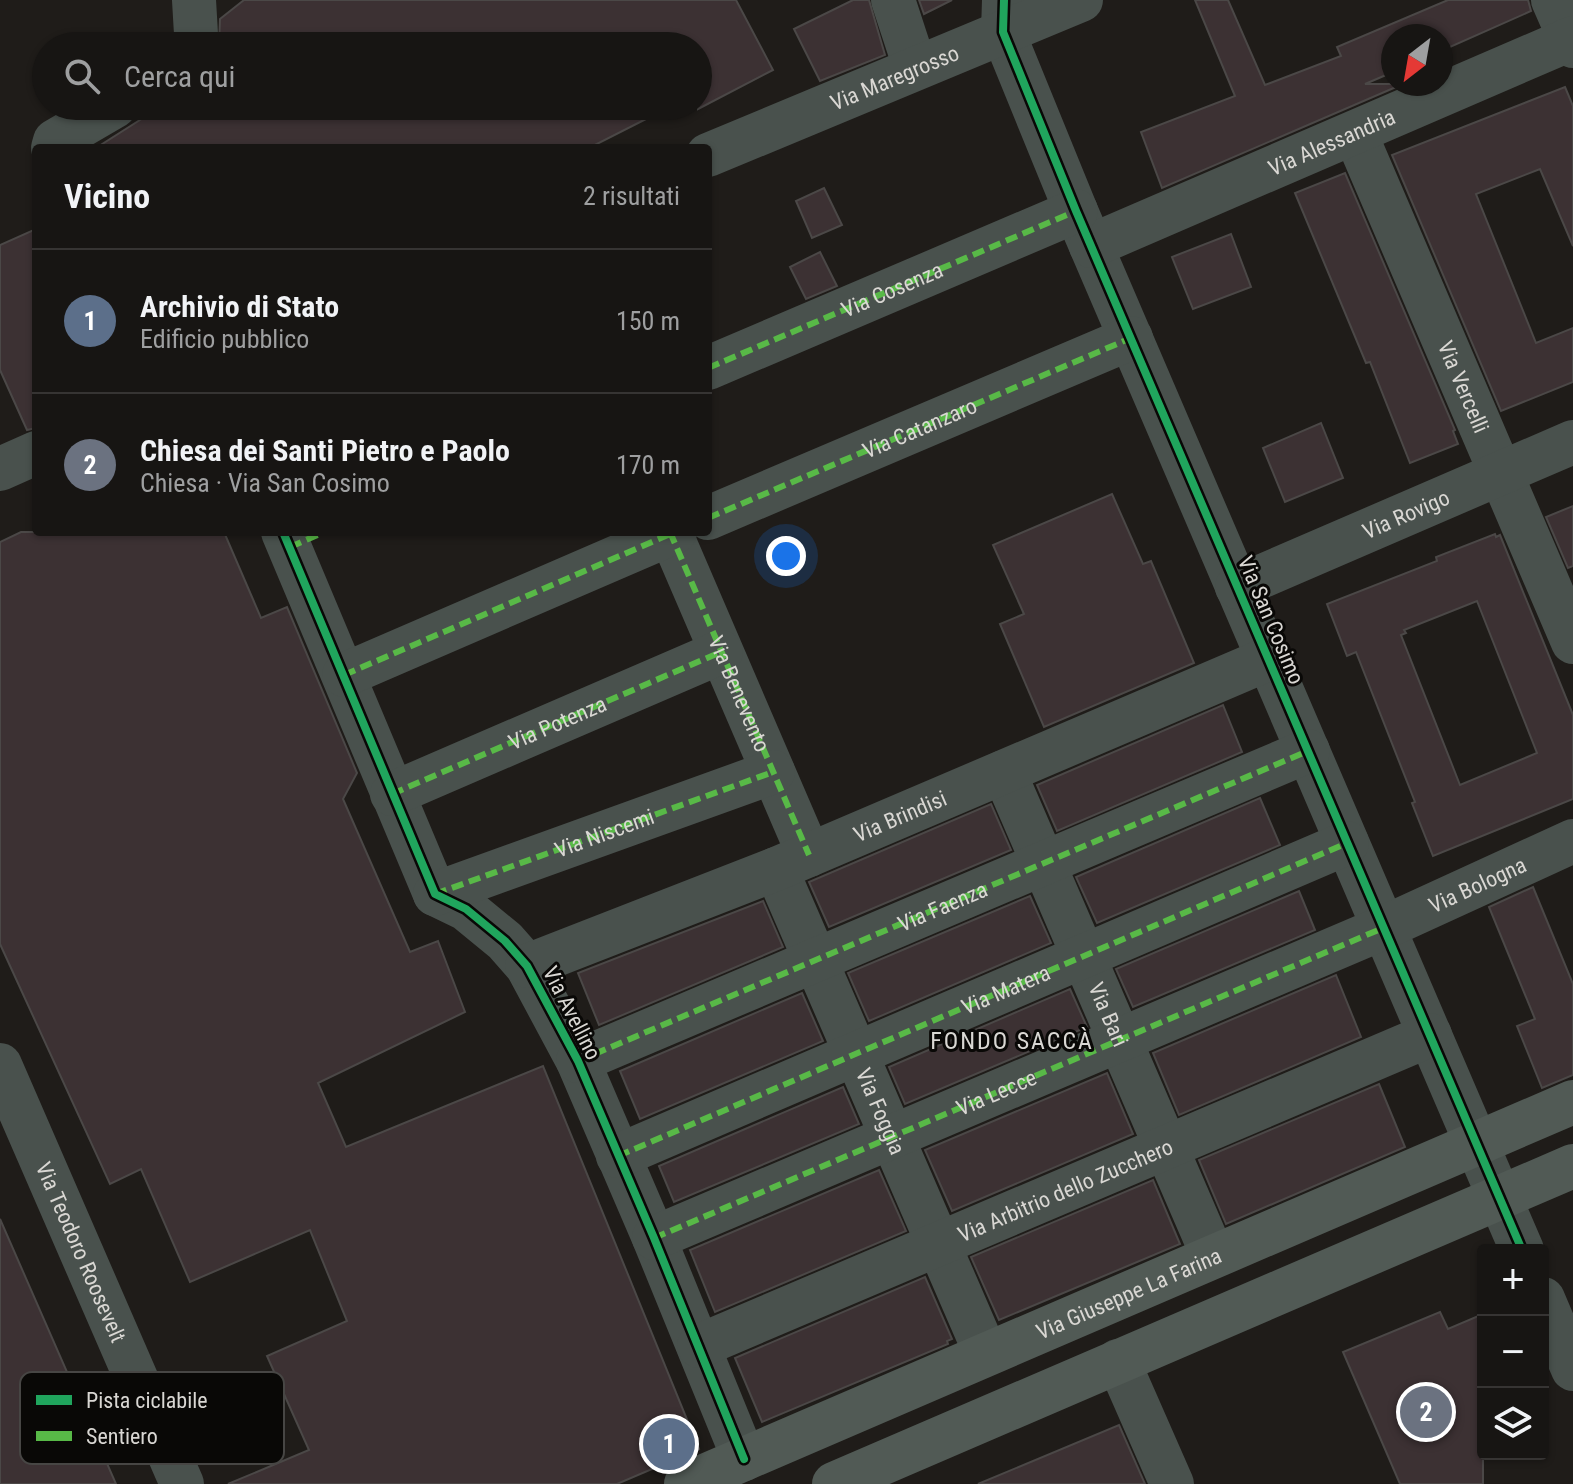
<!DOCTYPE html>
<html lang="it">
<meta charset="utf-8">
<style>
body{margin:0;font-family:"Roboto Condensed",sans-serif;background:#201e1c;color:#f1f3f6}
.controls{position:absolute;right:24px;bottom:24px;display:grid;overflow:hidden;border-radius:8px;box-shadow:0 2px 6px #0004}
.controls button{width:72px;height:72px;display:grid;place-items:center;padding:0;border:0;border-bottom:2px solid #363433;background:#171513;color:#f1f3f6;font:40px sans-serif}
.compass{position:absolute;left:1381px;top:24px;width:72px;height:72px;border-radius:50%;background:#171513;box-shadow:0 2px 6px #0004;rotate:211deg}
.you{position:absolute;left:786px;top:556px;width:28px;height:28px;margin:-20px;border:6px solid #fff;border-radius:50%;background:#1a73e8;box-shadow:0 0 0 12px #1a73e833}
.badge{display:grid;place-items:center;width:52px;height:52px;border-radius:50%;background:#db2777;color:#fff;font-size:26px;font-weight:700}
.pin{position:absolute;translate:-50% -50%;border:4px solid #fff;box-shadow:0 2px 8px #0006}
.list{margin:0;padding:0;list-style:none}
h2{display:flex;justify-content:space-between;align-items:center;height:104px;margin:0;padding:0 32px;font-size:34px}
h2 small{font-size:26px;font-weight:400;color:#9e9fa0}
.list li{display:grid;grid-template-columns:52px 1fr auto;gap:24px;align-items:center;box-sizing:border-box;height:144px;padding:0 32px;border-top:2px solid #363433}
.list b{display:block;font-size:30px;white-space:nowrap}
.list p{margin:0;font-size:26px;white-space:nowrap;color:#9e9fa0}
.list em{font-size:26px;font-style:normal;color:#9e9fa0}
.icon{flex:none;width:44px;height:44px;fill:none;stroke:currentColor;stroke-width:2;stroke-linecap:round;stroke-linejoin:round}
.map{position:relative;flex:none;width:1573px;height:1484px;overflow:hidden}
.search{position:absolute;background:#171513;box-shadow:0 2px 6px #0004;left:32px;top:32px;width:680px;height:88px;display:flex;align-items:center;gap:20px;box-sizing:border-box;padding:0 28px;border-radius:44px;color:#9e9fa0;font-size:30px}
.panel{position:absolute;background:#171513;box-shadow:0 2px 6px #0004;left:32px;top:144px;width:680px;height:392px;border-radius:8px}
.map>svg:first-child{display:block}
</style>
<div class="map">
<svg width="1573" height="1484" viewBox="0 0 1573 1484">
<rect width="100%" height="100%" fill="#1f1c19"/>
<!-- building -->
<g fill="#3c3133" stroke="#4b4847" stroke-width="2" fill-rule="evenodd">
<polygon points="244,0 736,0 773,70 698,109 698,46 219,46 220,19"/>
<polygon points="853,0 869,0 885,55 820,81 794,29"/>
<polygon points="919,0 952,0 924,14"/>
<polygon points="1195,0 1228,0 1265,85 1341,56 1337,47 1448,0 1528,0 1531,11 1441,51 1441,36 1393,36 1393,72 1365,84 1403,84 1162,188 1141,132 1235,96"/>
<polygon points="1565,87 1573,106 1573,246 1540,169 1476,194 1536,343 1573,328 1573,382 1501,411 1392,155"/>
<polygon points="162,106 644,106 650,117 589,148 96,148"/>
<polygon points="1345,173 1455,430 1453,431 1458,444 1410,463 1370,362 1366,363 1295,193"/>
<polygon points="824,188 842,225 812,238 796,201"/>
<polygon points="36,229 36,428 27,430 0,370 0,245"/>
<polygon points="1231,234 1251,287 1193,309 1172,257"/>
<polygon points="820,252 837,286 806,299 790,267"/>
<polygon points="1321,423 1343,478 1285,502 1263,448"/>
<polygon points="1112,494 1143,564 1151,561 1194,663 1044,727 1000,624 1024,614 993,545"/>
<polygon points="1573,506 1573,566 1568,568 1546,517"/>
<polygon points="21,532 224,532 261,618 287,607 357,773 343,799 410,952 438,941 465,1012 318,1083 346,1147 543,1066 699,1449 617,1484 228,1484 309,1450 267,1356 347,1321 310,1230 190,1282 141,1169 110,1184 0,944 0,542"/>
<path d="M1495 534 1496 537 1500 535 1573 715V799L1433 856 1412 803 1415 802 1356 652 1347 656 1327 604 1437 561 1436 557ZM1477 601 1537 753 1460 785 1401 635 1406 633 1404 630Z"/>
<polygon points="1223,705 1242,752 1057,831 1037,785"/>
<polygon points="1260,798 1280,845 1097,923 1076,877"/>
<polygon points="991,804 1011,850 829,927 809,882"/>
<polygon points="1533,887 1573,984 1573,1075 1542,1088 1517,1026 1535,1019 1489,907"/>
<polygon points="1299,891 1315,930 1133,1007 1116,969"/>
<polygon points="1030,896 1051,943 869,1021 848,973"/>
<polygon points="763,901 783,947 599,1025 578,973"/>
<polygon points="1336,975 1361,1037 1179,1115 1153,1053"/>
<polygon points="1070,989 1087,1027 905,1104 889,1067"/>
<polygon points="802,993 823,1041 640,1119 620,1071"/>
<polygon points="1107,1073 1133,1134 952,1211 925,1150"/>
<polygon points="1379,1084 1405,1147 1226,1224 1199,1160"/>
<polygon points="843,1087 859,1124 674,1202 659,1166"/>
<polygon points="879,1170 906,1231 715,1312 690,1250"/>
<polygon points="1153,1180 1180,1244 999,1320 971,1257"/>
<polygon points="0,1219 116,1484 0,1484"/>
<polygon points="925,1277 952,1339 947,1341 948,1344 762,1422 735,1358"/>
<polygon points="1440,1312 1448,1329 1483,1314 1483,1484 1400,1484 1343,1352"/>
<polygon points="1119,1425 1145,1484 978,1484"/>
</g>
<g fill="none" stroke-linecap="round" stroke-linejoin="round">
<!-- minor -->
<g stroke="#49514d" stroke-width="44">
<polyline points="893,0 915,67"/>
<polyline points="1004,0 1003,32 1076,211 1522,1250"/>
<polyline points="1553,0 1573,46"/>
<polyline points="193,46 196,34 194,0"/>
<path id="s1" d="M1355 133 1573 642"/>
<polyline points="53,148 55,141 115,106"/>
<path id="s2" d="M708 155 1081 0"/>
<path id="s3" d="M1091 246 1573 38"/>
<path id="s4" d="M708 368 1076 211"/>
<polyline points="0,469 36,453"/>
<path id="s5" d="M708 518 1131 338"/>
<polyline points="283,532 435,894 466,909 505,941 527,966 578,1061 654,1238 744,1459"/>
<path id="s6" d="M670 532 809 855"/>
<path id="s7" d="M1237 587 1573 442"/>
<polyline points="344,675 675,532"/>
<path id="s8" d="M1004 772 1213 1256"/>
<polyline points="392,794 721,652"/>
<path id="s9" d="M776 869 986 1354"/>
<polyline points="435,894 773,772"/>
<path id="s10" d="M527 966 776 869 1268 659"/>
<path id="s11" d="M578 1061 1308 751"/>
<path id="s12" d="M0 1065 182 1484"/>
<path id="s13" d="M618 1156 1347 843"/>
<path id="s14" d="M654 1238 1383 928 1573 841"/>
<polyline points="1543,1299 1573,1369"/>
<path id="s15" d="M699 1346 1430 1035"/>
<polyline points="1118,1361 1172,1484"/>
</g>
<!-- major -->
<g stroke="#515a55" stroke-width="44">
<path id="s16" d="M686 1484 1573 1102"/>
<polyline points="834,1484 1573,1166"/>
</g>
<!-- quiet -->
<g stroke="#58b947" stroke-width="6" stroke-dasharray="12 6" stroke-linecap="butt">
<polyline points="708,368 1076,211"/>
<polyline points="708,518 1131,338"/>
<polyline points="670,532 809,855"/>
<polyline points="290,547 324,532"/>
<polyline points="344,675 675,532"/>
<path id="s17" d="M392 794 721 652"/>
<path id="s18" d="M435 894 773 772"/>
<polyline points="578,1061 1308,751"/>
<polyline points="618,1156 1347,843"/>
<polyline points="654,1238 1383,928"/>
</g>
<!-- cycleway casing -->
<g stroke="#090806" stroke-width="13">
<g id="cycleway">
<polyline points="1004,0 1003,32 1076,211 1522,1250"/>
<polyline points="283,532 435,894 466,909 505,941 527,966 578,1061 654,1238 744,1459"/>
</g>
</g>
<!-- cycleway -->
<use href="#cycleway" stroke="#20a55d" stroke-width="8"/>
</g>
<g text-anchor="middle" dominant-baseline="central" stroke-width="6" stroke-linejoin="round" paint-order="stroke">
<!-- street labels -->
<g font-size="22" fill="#d9d7d3" stroke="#090806">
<text stroke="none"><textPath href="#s2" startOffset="202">Via Maregrosso</textPath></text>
<text stroke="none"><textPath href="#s3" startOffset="262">Via Alessandria</textPath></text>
<text stroke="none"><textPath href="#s4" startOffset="200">Via Cosenza</textPath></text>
<text stroke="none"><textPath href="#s1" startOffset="276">Via Vercelli</textPath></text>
<text stroke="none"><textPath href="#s5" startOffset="230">Via Catanzaro</textPath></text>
<text stroke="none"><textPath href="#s7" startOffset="184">Via Rovigo</textPath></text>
<text transform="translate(1271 620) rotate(67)">Via San Cosimo</text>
<text stroke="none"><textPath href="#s6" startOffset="176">Via Benevento</textPath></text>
<text stroke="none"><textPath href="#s17" startOffset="180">Via Potenza</textPath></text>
<text stroke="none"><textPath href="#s10" startOffset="402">Via Brindisi</textPath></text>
<text stroke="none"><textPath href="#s18" startOffset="180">Via Niscemi</textPath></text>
<text stroke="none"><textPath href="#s14" startOffset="896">Via Bologna</textPath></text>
<text stroke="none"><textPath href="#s11" startOffset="396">Via Faenza</textPath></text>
<text stroke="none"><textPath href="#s13" startOffset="422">Via Matera</textPath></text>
<text transform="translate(572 1013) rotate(63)">Via Avellino</text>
<text stroke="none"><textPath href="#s8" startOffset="264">Via Bari</textPath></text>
<text stroke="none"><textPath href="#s14" startOffset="372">Via Lecce</textPath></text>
<text stroke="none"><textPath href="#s9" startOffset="264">Via Foggia</textPath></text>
<text stroke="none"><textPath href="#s15" startOffset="398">Via Arbitrio dello Zucchero</textPath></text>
<text stroke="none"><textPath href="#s12" startOffset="204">Via Teodoro Roosevelt</textPath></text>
<text stroke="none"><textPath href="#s16" startOffset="482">Via Giuseppe La Farina</textPath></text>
</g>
<!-- neighbourhood labels -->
<g font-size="24" letter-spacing="2" fill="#d9d7d3" stroke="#090806">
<text x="1012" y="1041">FONDO SACCÀ</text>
</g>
</g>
<!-- legend -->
<rect x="20" y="1372" width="264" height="92" rx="12" fill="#090806" stroke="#474644" stroke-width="2"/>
<rect x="36" y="1395" width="36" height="10" fill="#20a55d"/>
<rect x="36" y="1431" width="36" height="10" fill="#58b947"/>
<g font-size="22" fill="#d9d7d3">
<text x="86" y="1408">Pista ciclabile</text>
<text x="86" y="1444">Sentiero</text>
</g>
</svg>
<div class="controls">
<button>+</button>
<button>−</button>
<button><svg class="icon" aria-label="layers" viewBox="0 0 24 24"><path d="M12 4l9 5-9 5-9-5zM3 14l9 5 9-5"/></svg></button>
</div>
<svg class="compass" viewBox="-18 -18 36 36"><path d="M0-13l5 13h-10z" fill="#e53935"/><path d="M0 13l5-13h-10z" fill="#9e9fa0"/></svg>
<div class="you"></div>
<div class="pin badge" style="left:669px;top:1444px;background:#5c6f8a">1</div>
<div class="pin badge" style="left:1426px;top:1412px;background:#6b7280">2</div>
<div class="search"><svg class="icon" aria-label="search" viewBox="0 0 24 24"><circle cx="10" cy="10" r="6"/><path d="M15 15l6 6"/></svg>Cerca qui</div>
<section class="panel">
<h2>Vicino<small>2 risultati</small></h2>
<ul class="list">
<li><span class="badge" style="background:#5c6f8a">1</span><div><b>Archivio di Stato</b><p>Edificio pubblico</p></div><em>150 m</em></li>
<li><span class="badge" style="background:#6b7280">2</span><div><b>Chiesa dei Santi Pietro e Paolo</b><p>Chiesa · Via San Cosimo</p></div><em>170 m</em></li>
</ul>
</section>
</div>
